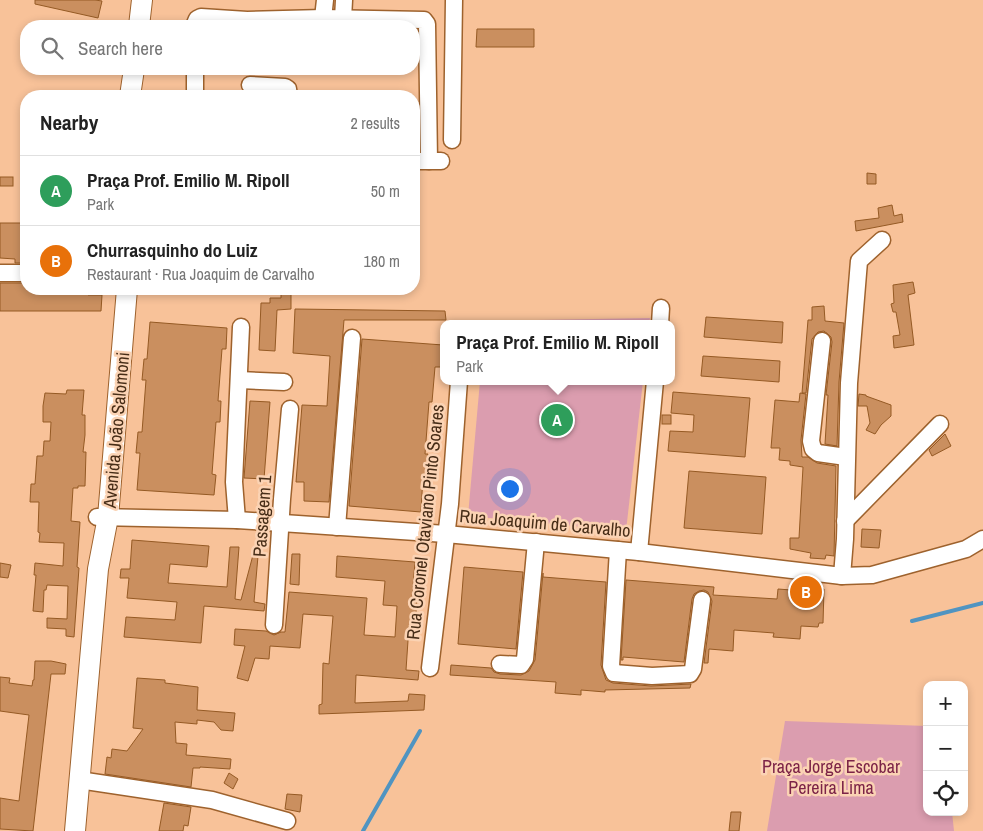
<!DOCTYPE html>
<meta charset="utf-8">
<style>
body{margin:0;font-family:"Archivo Narrow",sans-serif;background:#f6f6f6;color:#222}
.controls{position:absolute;right:15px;bottom:15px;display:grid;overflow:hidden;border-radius:10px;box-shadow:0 2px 8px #0003}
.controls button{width:45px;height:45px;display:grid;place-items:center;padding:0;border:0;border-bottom:1px solid #e0e0e0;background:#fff;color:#222;font:25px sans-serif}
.you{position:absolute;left:509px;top:488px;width:18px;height:18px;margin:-12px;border:4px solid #fff;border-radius:50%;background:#1a73e8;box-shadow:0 0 0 8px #1a73e833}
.badge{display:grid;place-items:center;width:32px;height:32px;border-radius:50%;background:#0f766e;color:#fff;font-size:16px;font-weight:700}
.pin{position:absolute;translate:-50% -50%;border:2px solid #fff;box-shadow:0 1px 5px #0006}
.popup{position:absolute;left:440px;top:320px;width:235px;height:65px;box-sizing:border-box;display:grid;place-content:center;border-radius:10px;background:#fff;filter:drop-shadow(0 1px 4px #0005);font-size:16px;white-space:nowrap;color:#767676}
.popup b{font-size:19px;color:#222}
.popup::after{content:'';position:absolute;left:50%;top:100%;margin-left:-10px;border:10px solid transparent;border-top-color:#fff}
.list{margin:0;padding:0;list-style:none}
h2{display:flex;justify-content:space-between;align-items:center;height:65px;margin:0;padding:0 20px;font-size:21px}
h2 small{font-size:16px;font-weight:400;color:#767676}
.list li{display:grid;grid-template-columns:32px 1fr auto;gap:15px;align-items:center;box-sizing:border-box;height:70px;padding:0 20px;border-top:1px solid #e0e0e0}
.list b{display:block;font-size:19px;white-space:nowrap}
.list p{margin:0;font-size:16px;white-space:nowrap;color:#767676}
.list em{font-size:16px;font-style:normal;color:#767676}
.icon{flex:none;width:28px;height:28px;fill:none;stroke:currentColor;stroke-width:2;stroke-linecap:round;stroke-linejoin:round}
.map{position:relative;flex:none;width:983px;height:831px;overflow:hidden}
.search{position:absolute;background:#fff;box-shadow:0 2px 8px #0003;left:20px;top:20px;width:400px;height:55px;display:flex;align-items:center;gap:12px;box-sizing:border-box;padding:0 18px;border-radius:20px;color:#767676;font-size:19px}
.panel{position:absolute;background:#fff;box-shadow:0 2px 8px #0003;left:20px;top:90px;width:400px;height:205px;border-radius:20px}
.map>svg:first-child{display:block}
</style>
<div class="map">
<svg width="983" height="831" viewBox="0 0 983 831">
<rect width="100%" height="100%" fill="#f8c299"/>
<!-- green -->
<g fill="#db9daf">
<polygon points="650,318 649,324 485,324 485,321"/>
<polygon points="480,381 643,381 626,531 468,516"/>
<polygon points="785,721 927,726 927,812 952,812 954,831 767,831"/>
</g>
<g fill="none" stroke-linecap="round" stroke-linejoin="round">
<!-- stream -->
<g stroke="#5094c1" stroke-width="4">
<polyline points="912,621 983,603"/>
<polyline points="363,831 420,731"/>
</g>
</g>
<!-- building -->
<g fill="#ca8f5f" stroke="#955a24">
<polygon points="35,0 95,0 102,1 98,18 35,4"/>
<polygon points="477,29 534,29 534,47 476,47"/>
<polygon points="867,173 876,174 876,184 867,184"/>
<rect x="0" y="177" width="13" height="9"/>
<polygon points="892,205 894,216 902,214 903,222 856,231 855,221 879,218 878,208"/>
<polygon points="0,223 26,223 26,263 15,263 15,259 0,258"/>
<polygon points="913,282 915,293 908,295 914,345 894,348 893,336 900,335 896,312 893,312 891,304 894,303 893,285"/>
<polygon points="0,283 26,283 26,289 88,289 88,295 102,295 101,311 0,311"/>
<polygon points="281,289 291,289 291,309 277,310 275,351 259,350 261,303 270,303 270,298 281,298"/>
<polygon points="824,306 825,321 844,323 839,382 837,446 825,444 828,395 826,395 832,342 831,337 824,331 818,332 812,339 806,393 802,393 808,320 812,320 812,307"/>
<polygon points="295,309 445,311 446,320 344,320 329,502 304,501 304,482 296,482 302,405 327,406 330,356 293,353"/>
<polygon points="706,317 783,322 782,343 704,337"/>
<polygon points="150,322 227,328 226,349 222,349 218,401 221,401 220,422 216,422 212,474 216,475 214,495 137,490 140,453 136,453 138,432 142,432 146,380 142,380 144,359 147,359"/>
<polygon points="362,339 443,345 442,367 435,367 432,402 429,402 425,454 428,454 427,475 423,475 421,512 349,506"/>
<polygon points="703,356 780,361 779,382 701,376"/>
<polygon points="67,390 84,390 82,415 85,415 85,435 83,452 86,452 85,486 78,486 78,488 73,488 71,521 80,522 77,567 79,568 74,637 66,636 66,629 47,628 47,618 67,619 68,586 47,585 46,590 44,590 43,612 33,611 36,575 34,575 35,563 63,566 64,543 39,542 40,533 38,532 39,502 30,502 31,484 35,484 37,456 43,456 44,441 50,441 51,422 43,422 43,406 45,393 66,394"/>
<polygon points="673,392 750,398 745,457 668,451 670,431 693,432 694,415 671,413"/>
<polygon points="800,393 806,394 801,440 802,457 808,457 817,463 836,466 834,556 826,555 825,559 810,558 811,553 790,549 790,538 799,538 803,467 790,465 790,461 779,460 780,448 771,448 775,400 799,402"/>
<polygon points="859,394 866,395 866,396 891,405 891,416 881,425 875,434 866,430 870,423 867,406 858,406"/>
<polygon points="250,401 270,402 264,479 244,478"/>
<rect x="662" y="415" width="9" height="9"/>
<polygon points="945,434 951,446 932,456 929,450"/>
<polygon points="689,471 766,477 762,534 684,528"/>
<polygon points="862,529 881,530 879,548 861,547"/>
<polygon points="132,540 209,546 207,567 170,564 168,583 227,587 230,547 239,547 235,599 241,600 253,555 258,556 254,602 265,604 264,611 204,606 201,643 124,637 126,617 175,620 177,602 127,598 129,578 120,578 121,569 130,569"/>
<polygon points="292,554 300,554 299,585 290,584"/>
<polygon points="337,556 415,562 412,599 417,599 415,627 409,626 406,670 419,671 418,680 356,675 355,703 408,701 409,694 425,695 424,710 319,714 319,705 322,704 323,663 329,664 333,616 303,614 300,648 270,646 269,659 255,658 248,681 237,678 245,646 234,645 235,629 266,631 274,635 281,632 285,632 289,592 367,598 364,635 395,637 397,606 383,605 385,581 336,577"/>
<polygon points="0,563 11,565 8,578 0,577"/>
<polygon points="464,567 523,572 516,649 458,644"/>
<polygon points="543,573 543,577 606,582 601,665 606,680 613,683 651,686 691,684 690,688 605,690 605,692 581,690 581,695 555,693 556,682 450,675 451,665 491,668 494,672 500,674 521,675 529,671 535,660"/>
<polygon points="626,580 714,587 713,595 777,599 778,589 804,591 804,589 824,589 823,623 819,623 818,627 801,626 800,639 773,637 774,633 734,630 733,651 709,649 708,663 704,663 712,601 708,592 704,590 699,591 694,594 692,599 684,662 623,657 623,660 621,660"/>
<polygon points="35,661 51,661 66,664 65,674 51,674 33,831 0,829 0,798 19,801 29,715 0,711 0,677 10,678 9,683 32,686 33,680 34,680"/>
<polygon points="137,678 165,680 165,683 198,687 197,710 235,713 233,731 221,730 214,722 197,720 197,724 175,722 176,743 187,744 186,755 231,759 230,769 200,767 200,768 193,768 191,787 105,774 107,757 111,758 112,749 127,751 143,729 133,728"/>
<polygon points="229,773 238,779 233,789 224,783"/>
<polygon points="287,794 302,795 300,812 285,809"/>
<polygon points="164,803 191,807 188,826 184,825 183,831 159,831"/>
<polygon points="731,812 741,812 739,831 729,831"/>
</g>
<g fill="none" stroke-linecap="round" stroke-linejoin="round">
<!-- minor casing -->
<g stroke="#9e622d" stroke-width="19">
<g id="minor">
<polyline points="323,18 325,0"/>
<polyline points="343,19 344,0"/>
<polyline points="194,26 197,19 201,17 247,20 323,18 424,20 427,24 429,161"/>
<polyline points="195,69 195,96"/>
<polyline points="250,85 285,87 288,89 289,96"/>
<polyline points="452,140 454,0"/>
<polyline points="414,161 441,161"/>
<polyline points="0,273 26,273"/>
<polyline points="660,324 661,308"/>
<polyline points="822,341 811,441 813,449 818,453 846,457"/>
<polyline points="239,380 284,382"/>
<polyline points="97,517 237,520 446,534 639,552 842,576 872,575 966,549 983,539"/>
<polyline points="237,520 234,482 241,327"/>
<polyline points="845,521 940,424"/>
<polyline points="337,527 352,338"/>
<polyline points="618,550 611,666 614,673 652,676 690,674 693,669 702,600"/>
<polyline points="639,552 655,381"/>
<polyline points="842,576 845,539 849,383 859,261 882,240"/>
<polyline points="274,625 282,499 290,409"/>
<polyline points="500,664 521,665 525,659 536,542"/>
<polyline points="430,668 450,504 459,381"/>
<polyline points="79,780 212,800 287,821"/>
</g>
</g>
<!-- major casing -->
<g stroke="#9e622d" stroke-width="22">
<g id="major">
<polyline points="139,26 142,0"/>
<polyline points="130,96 134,69"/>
<polyline points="75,831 98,569 108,517 127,289"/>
</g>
</g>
<!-- minor -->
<use href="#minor" stroke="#fff" stroke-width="16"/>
<!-- major -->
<use href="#major" stroke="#fff" stroke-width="20"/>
</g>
<g text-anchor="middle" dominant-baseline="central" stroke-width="5" stroke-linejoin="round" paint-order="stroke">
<!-- street labels -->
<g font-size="18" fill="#472d17" stroke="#fbd3b4">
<text transform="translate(116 430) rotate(-85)">Avenida João Salomoni</text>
<text transform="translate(262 516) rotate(-86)">Passagem 1</text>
<text transform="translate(425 522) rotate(-84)">Rua Coronel Otaviano Pinto Soares</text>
<text transform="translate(545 523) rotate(5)">Rua Joaquim de Carvalho</text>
</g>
<!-- park labels -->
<g font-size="18" fill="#7c2347" stroke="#fbd3b4">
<text x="831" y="766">Praça Jorge Escobar<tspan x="831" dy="21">Pereira Lima</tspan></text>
</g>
</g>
</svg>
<div class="controls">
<button>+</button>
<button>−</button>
<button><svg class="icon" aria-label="locate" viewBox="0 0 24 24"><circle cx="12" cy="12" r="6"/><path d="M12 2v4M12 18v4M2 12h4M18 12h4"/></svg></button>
</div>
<div class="you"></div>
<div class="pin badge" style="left:557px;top:420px;background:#2e9e5b">A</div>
<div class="popup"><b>Praça Prof. Emilio M. Ripoll</b>Park</div>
<div class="pin badge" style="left:806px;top:592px;background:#e8710a">B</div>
<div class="search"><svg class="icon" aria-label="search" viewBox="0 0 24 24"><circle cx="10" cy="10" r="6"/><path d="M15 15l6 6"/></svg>Search here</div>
<section class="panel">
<h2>Nearby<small>2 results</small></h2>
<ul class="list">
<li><span class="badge" style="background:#2e9e5b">A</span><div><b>Praça Prof. Emilio M. Ripoll</b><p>Park</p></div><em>50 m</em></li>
<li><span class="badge" style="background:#e8710a">B</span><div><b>Churrasquinho do Luiz</b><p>Restaurant · Rua Joaquim de Carvalho</p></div><em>180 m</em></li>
</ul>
</section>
</div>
